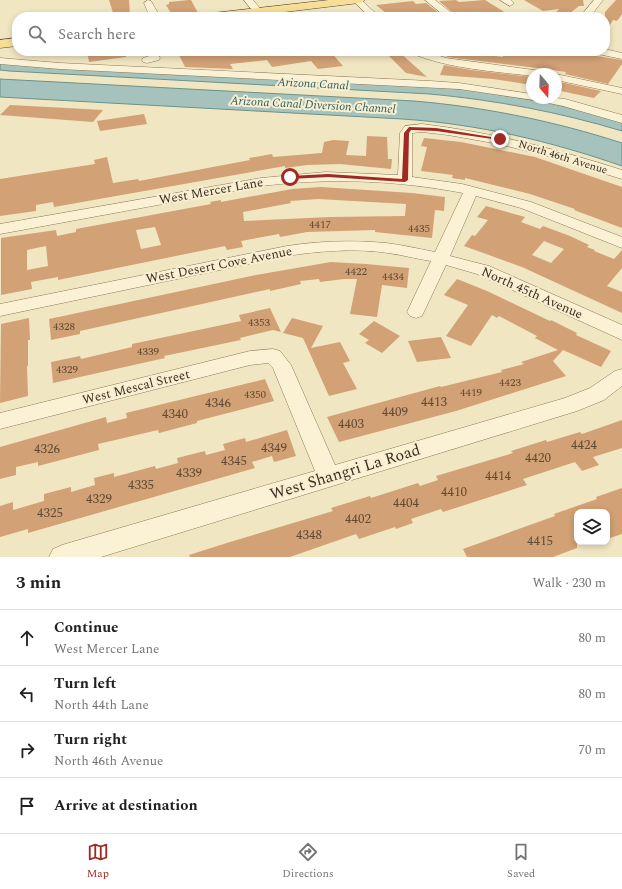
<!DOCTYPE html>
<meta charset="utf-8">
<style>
body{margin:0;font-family:Spectral,serif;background:#f2f2f2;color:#202124}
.controls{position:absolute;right:12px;bottom:12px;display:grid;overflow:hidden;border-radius:8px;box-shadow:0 2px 6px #0003}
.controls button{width:36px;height:36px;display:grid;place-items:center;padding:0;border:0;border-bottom:1px solid #e0e0e0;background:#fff;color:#202124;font:20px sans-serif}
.compass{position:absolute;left:526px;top:68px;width:36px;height:36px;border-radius:50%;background:#fff;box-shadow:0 2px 6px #0003;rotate:161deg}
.stop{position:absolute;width:12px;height:12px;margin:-9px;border:3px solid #a02923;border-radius:50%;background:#fff}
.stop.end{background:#a02923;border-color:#fff;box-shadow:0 1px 4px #0008}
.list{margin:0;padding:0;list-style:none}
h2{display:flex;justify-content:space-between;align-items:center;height:52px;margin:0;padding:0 16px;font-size:17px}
h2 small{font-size:13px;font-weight:400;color:#757577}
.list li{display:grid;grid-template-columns:26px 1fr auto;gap:12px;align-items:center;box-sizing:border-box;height:56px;padding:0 16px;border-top:1px solid #e0e0e0}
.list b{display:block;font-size:15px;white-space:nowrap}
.list p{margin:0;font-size:13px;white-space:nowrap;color:#757577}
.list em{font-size:13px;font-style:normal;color:#757577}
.icon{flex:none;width:22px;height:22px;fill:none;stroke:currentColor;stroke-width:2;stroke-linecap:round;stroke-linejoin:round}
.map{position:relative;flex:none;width:622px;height:557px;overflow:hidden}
.search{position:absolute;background:#fff;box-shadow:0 2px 6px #0003;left:12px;right:12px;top:12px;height:44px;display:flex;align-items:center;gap:10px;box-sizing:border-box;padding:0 14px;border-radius:16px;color:#757577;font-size:15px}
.sheet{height:276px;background:#fff}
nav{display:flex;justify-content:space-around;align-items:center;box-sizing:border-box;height:56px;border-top:1px solid #e0e0e0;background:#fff;font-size:11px;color:#757577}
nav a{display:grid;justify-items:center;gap:2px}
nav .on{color:#a02923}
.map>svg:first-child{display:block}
</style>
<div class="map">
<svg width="622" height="557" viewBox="0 0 622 557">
<rect width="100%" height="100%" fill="#f1e6c2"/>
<!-- water -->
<g fill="#a5c3bc" stroke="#6b928b">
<path d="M0 63 399 84 470 90 550 103 622 121V131C559 112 495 100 430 94L9 71 0 70Z"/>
<path d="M0 79 414 101C485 107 554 121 622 143V166C550 141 478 124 402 119L0 97Z"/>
</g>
<!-- building -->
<g fill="#d2a175" fill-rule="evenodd">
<polygon points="109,0 129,0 130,17 116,17 114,16"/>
<polygon points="189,0 191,0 198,13 175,15 171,13 166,5 169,4 169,2"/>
<polygon points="456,0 459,2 485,0 506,13 477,17 458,17 439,1"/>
<polygon points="524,0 583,0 584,6 579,6 565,17 552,17 559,9 543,11"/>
<polygon points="616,0 622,0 622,14 617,21 613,20 605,33 605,12"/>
<polygon points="413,1 416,4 426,3 444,17 420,17 417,15 391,17 376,5"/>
<polygon points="87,51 126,51 126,57 89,62"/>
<polygon points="177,51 265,51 269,56 311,51 330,51 343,66 318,69 311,61 272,67 267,60 230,64 233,69 185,67"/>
<polygon points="384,51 398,51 427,77 406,73"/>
<polygon points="449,51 469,51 470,53 503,57 504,51 566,51 622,60 622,64 608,84 565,74 566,72 553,70 447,57"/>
<polygon points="444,65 471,70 532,77 532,85 493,79 440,75"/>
<polygon points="560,82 601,91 594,98 556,90"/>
<polygon points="10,105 67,108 103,110 93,122 0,115"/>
<polygon points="144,114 147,124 100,131 97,121"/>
<polygon points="367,136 387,137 388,159 392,159 391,169 340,164 307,165 285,168 285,166 54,207 53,202 36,205 36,211 0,216 0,179 95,164 94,160 107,157 113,183 138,179 139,181 250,160 249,158 272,154 273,157 322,153 324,142 333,140 349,141 346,155 366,156"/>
<polygon points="424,138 461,142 535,157 622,187 622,228 574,210 575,209 530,194 465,178 465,180 452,178 453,175 421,171 427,147 421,146"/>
<path d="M321 187 412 193 445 197 444 211 435 210 432 238 375 232V230L307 232 280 237 279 234 241 241 243 247 227 250 225 246 58 280V277L31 282 32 289 1 295V238L56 230 57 236 76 232V229L211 204 210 202 221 200V202L292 189ZM318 199 406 204 405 216 330 217 244 221 243 212 291 203 290 201ZM155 227 161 245 141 249 136 230ZM46 246 48 266 27 270V250Z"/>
<path d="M486 206 525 217 521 222 540 229 543 226 570 236 589 245 587 247 595 250 594 251 614 259 622 250V268L607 286 622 292V313L522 267 464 246 472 235 475 236 488 220 477 217ZM544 241 564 249 551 263 532 255Z"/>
<polygon points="331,262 366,264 409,268 407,288 382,285 377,317 350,314 357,279 344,279 320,282 319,279 300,281 301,284 270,291 270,289 80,331 80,334 51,340 49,319 256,275"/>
<polygon points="457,279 487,291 550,321 551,320 577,333 576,335 611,351 601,367 563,350 553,361 566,376 456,411 339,442 327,417 440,386 441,387 502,372 501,370 524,364 521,362 558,350 535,338 537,336 499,316 497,318 492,315 471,346 446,336 468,305 444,295"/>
<polygon points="270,308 281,332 273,330 240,338 241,340 164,356 165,358 53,383 51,362 80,356 81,359 132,347 132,344 241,321 239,315"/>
<polygon points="29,318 30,340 28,340 28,366 27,366 28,396 0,403 1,324"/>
<polygon points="292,318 323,326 311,348 340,342 350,361 343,363 357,389 329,396 303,338 283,333"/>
<polygon points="374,321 400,336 382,353 365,343 369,340 359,334"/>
<polygon points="441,337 451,358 417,362 408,341"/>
<polygon points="265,379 274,401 197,421 197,423 159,433 158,430 98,444 99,450 38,466 38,462 16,467 16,475 0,479 0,447 106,417 107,423 127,418 126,413"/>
<polygon points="622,420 622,448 593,457 599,465 582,471 575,462 523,479 527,485 443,512 441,509 411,519 413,523 396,529 395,527 359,539 356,534 290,557 190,557 189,555 230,542 333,511 331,508 370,496 371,498 418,483 420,486 438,480 436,476 513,453 511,451 546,440 547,442 580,432 582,434"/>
<polygon points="287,430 296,456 274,462 272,456 252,462 255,468 28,533 28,529 0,537 0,506 13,502 13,510 44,501 44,494 71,487 71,492 95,485 94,478 114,473 114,477 155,466 156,469 178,463 177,458 205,451 206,455 225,450 223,444 245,438 246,442"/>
<polygon points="622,488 622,534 607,539 607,512 577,512 577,548 553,557 467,557 463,549 555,516 554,514 597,499 596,497"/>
</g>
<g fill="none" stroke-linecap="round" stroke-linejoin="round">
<!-- minor casing -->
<g stroke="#8c7758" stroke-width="1">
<g id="minor">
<polygon points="148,0 151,1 159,15 158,17 148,17 149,15 144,3"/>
<polygon points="244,0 253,0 263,12 261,14 255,14"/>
<polygon points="352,0 361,0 380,17 370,17"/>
<polygon points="425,0 435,0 457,17 446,17"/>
<polygon points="500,0 511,0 514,3 510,6"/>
<polygon points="594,0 603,0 590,17 580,17"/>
<polygon points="605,49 622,53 622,59 593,53 592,51 605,51"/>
<polygon points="146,51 156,51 160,58 159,60 147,63 143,62 142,60 143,58 149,56"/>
<path d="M410 51H424L446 58 541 71 546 74H532V76C492 71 449 69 411 53Z"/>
<polygon points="0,58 60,63 430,81 459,83 532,94 532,98 556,98 565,99 622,115 622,123 563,106 534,100 459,89 60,69 0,64"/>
<polygon points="555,74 556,74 622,88 622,94 556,80 556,74"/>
<path d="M422 124C491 132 556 149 622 170V179L543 155 499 144 448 135 422 132 412 133V177L462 184 531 202 622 237V248L521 208 476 196 450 256 489 266 622 325V340L477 274 446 265 422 316 416 318 410 316 407 312 431 261C417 259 403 255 388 253 357 248 318 251 287 256L0 316V304L287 246C319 241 353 240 386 243 403 245 419 249 435 252L463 193C395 180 329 178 261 186L0 234V224L261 178 326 172 398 175 400 133 405 126Z"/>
<polygon points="273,349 280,351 291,365 335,465 565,398 590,388 615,371 622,369 622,386 604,400 577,411 101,557 49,557 53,549 62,545 315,471 273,368 268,363 250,365 0,429 0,413 250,351"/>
</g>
</g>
<!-- major casing -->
<g stroke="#5a442c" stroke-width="1">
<g id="major">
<polygon points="329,0 365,0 363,2 359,3 244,17 207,17 209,14 213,13"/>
<polygon points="17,38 17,46 0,48 0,40"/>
</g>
</g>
<!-- minor -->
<use href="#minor" fill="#fbf2d6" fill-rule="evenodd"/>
<!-- major -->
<use href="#major" fill="#f7de97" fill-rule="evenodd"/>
</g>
<!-- route -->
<polygon fill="#a02923" points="409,127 436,128 503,139 500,140 436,131 411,130 409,133 408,180 405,182 328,177 290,179 287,177 290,176 328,174 402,179 404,133"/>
<g text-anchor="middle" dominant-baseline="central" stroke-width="4" stroke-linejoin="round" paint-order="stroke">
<!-- far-street labels -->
<g font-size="11" fill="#3b2d1d" stroke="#f8efd2">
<text transform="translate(563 157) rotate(17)">North 46th Avenue</text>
</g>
<!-- number labels -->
<g font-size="11" fill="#614a33">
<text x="320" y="224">4417</text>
<text x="419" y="228">4435</text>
<text x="356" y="271">4422</text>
<text x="393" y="276">4434</text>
<text x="259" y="322">4353</text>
<text x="64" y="326">4328</text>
<text x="148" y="351">4339</text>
<text x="67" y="369">4329</text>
<text x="510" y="382">4423</text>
<text x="471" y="392">4419</text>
<text x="255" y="394">4350</text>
</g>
<!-- far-water labels -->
<g font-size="12" font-style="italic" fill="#2b5c5c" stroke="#f8efd2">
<text transform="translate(313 84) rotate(3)">Arizona Canal</text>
<text transform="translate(313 105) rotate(3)">Arizona Canal Diversion Channel</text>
</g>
<!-- street labels -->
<g font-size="13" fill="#3b2d1d" stroke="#f8efd2">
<text transform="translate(211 191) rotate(-10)">West Mercer Lane</text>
<text transform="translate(219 265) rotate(-11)">West Desert Cove Avenue</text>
<text transform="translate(532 293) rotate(24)">North 45th Avenue</text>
<text transform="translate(136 387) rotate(-14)">West Mescal Street</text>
</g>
<!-- near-number labels -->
<g font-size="13" fill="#614a33">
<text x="434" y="402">4413</text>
<text x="218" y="403">4346</text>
<text x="395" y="412">4409</text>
<text x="175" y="414">4340</text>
<text x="351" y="424">4403</text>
<text x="584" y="445">4424</text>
<text x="274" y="448">4349</text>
<text x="47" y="449">4326</text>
<text x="538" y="458">4420</text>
<text x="234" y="461">4345</text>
<text x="189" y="473">4339</text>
<text x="498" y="476">4414</text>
<text x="141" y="485">4335</text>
<text x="454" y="492">4410</text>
<text x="99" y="499">4329</text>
<text x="406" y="503">4404</text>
<text x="50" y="513">4325</text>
<text x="358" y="519">4402</text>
<text x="309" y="535">4348</text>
<text x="540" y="541">4415</text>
</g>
<!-- near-street labels -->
<g font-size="16" fill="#3b2d1d" stroke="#f8efd2">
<text transform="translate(345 472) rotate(-17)">West Shangri La Road</text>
</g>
</g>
</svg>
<div class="controls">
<button><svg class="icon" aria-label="layers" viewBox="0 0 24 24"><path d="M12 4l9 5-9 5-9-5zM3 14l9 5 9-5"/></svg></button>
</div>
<svg class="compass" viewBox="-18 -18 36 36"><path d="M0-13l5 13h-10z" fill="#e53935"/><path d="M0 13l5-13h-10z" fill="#757577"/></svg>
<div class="stop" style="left:290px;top:177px"></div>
<div class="stop end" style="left:500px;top:139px"></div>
<div class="search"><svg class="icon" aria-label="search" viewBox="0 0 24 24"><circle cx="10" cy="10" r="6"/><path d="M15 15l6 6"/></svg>Search here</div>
</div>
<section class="sheet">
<h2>3 min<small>Walk · 230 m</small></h2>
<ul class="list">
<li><svg class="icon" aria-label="ahead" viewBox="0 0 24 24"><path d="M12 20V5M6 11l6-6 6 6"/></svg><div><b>Continue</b><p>West Mercer Lane</p></div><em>80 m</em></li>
<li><svg class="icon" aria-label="left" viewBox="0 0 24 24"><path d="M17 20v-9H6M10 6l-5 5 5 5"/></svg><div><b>Turn left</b><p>North 44th Lane</p></div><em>80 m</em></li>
<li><svg class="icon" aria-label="right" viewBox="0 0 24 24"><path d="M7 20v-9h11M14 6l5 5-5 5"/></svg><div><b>Turn right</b><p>North 46th Avenue</p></div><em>70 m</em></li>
<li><svg class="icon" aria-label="arrive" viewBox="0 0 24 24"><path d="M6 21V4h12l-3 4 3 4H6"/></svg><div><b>Arrive at destination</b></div></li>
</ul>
</section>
<nav>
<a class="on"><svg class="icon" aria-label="map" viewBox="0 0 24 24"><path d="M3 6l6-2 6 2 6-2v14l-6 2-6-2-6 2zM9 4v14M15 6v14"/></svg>Map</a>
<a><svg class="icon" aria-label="directions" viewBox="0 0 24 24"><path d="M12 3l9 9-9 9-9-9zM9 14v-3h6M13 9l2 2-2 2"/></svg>Directions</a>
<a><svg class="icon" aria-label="saved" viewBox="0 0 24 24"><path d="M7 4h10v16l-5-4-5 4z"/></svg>Saved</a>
</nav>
